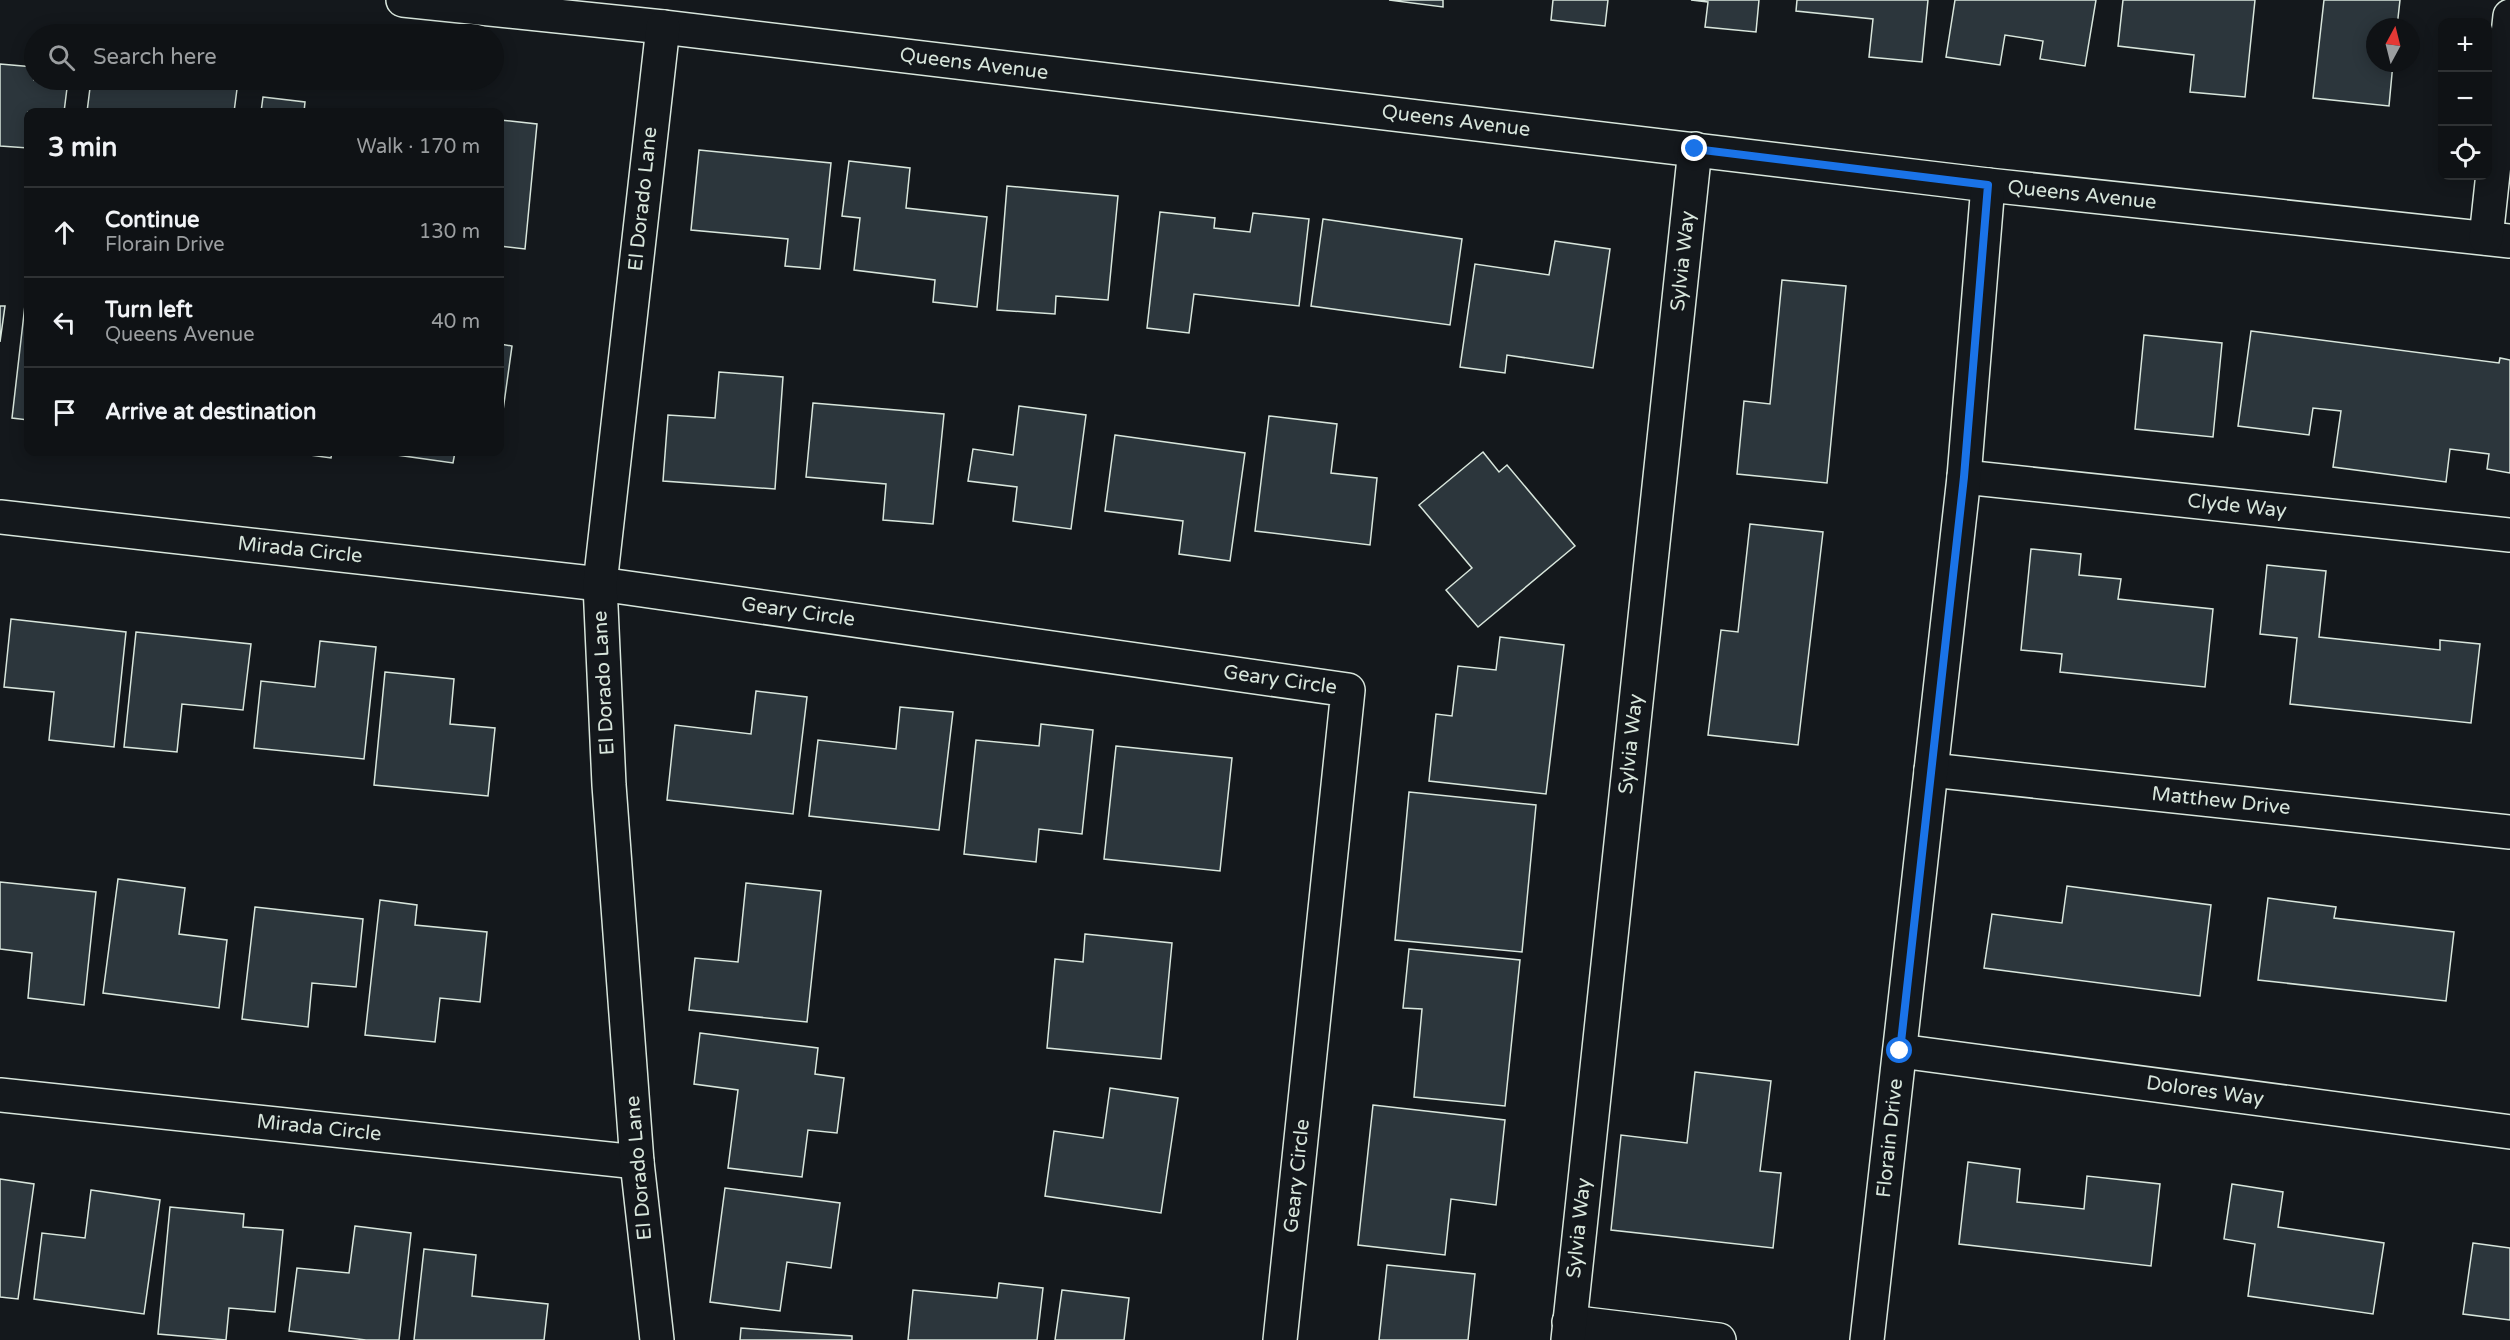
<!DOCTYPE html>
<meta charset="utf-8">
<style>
body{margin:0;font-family:"Varela Round",sans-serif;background:#181b1e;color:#f1f3f6}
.controls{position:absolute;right:18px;top:18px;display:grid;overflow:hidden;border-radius:12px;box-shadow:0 3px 15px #0003}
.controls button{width:54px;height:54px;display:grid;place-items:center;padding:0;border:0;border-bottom:2px solid #2f3234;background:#0f1215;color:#f1f3f6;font:30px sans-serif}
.compass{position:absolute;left:2366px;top:18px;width:54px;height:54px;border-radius:50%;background:#0f1215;box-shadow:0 3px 15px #0003;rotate:7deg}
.stop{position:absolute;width:18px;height:18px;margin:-14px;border:4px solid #1a73e8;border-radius:50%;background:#fff}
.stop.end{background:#1a73e8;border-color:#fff;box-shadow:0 2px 6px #0008}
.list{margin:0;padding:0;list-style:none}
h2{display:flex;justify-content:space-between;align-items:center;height:78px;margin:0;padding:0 24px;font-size:26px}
h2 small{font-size:20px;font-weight:400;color:#9b9ea0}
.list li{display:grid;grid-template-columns:39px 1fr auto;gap:18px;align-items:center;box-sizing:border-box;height:90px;padding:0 24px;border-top:2px solid #2f3234}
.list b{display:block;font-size:22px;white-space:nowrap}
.list p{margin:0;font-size:20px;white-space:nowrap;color:#9b9ea0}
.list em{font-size:20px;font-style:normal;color:#9b9ea0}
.icon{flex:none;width:33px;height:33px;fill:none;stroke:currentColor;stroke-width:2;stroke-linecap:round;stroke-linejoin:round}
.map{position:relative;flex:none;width:2510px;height:1340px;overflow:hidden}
.search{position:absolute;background:#0f1215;box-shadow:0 3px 15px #0003;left:24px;top:24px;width:480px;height:66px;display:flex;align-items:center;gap:15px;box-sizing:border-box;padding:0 21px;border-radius:33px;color:#9b9ea0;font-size:22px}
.panel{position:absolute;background:#0f1215;box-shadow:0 3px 15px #0003;left:24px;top:108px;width:480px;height:348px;border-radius:12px}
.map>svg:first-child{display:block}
</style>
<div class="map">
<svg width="2510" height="1340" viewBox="0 0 2510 1340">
<rect width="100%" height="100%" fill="#14181c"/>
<!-- building -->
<g fill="#2c363c" stroke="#d8e6dc" stroke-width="1.5">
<polygon points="1389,0 1443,0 1443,7"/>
<polygon points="1553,0 1608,0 1605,26 1551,20"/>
<polygon points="1691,0 1759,0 1756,32 1705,27 1708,2"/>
<polygon points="1797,0 1928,0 1922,62 1869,57 1873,19 1796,11"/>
<polygon points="1955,0 2096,0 2085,66 2040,59 2043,41 2005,35 2000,65 1946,57"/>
<polygon points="2123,0 2255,0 2245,97 2190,92 2194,55 2118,46"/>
<polygon points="2324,0 2400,0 2397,27 2375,27 2375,63 2393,63 2389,106 2313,98"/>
<polygon points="0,64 34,67 34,80 68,80 64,112 28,112 28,148 0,146"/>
<polygon points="91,80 161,80 237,89 234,112 87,112"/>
<polygon points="263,97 305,102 304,112 261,112"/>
<polygon points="500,120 537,124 525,249 500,246"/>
<polygon points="699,150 831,163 820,269 785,266 788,239 691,230"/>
<polygon points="849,161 910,168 906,208 987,217 977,307 933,302 935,280 854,270 860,218 842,216"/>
<polygon points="1007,186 1118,196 1108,300 1056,296 1055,314 997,310"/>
<polygon points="1160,212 1215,218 1214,228 1250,232 1253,213 1309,219 1299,306 1194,294 1189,333 1147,328"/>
<polygon points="1323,219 1462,239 1450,325 1311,306"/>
<polygon points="1555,241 1610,249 1593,368 1507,355 1505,373 1460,367 1475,264 1549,275"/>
<polygon points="1782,280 1846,286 1827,483 1737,474 1744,401 1770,404"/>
<polygon points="25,305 28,306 28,420 12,418"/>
<polygon points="0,306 5,306 0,342"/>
<polygon points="2251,331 2499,363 2500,358 2510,360 2510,473 2487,469 2489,454 2450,449 2446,482 2333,467 2341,411 2313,408 2309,435 2238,426"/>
<polygon points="2144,335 2222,343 2213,437 2135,429"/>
<polygon points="500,344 512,346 501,425 500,424"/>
<polygon points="719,372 783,377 775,489 663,481 668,415 715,418"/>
<polygon points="813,403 944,414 933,524 883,520 886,484 806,477"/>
<polygon points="1019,406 1086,415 1071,529 1013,521 1017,487 968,481 973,449 1013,455"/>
<polygon points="1269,416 1337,424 1331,473 1377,478 1370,545 1255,531"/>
<polygon points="1115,435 1245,453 1230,561 1179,554 1183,521 1105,511"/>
<polygon points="288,452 332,452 331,458"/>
<polygon points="397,452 455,452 453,463 397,455"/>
<polygon points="1483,452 1499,472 1507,465 1575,546 1478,627 1446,590 1472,568 1419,505"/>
<polygon points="1750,524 1823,532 1798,745 1708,735 1721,630 1738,632"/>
<polygon points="2031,549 2081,554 2079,575 2121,579 2118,599 2213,609 2205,687 2060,672 2062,654 2021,650"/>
<polygon points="2267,565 2326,571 2319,637 2440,650 2440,640 2480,644 2471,723 2290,704 2297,638 2260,634"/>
<polygon points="11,619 126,632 114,747 49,740 54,692 4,687"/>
<polygon points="136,632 251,644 243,710 182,704 177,752 124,747"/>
<polygon points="1500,637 1564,645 1546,794 1429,781 1436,714 1452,716 1458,666 1496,670"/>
<polygon points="320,641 376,647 364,759 254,748 261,681 315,687"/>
<polygon points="385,672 454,679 450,724 495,728 488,796 374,785"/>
<polygon points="756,691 807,697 793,814 667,800 675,725 751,734"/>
<polygon points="900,707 953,712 939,830 809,816 818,740 896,749"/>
<polygon points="1041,724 1093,730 1082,834 1039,829 1036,862 964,854 976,740 1039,746"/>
<polygon points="1116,746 1232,758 1220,871 1104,859"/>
<polygon points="1409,792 1536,805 1522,952 1395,940"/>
<polygon points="118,879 185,888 179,934 227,940 219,1008 103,993"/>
<polygon points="0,882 96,892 84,1005 28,998 32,953 0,949"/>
<polygon points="746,883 821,891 807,1022 689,1010 695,958 738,962"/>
<polygon points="2067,886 2211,905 2200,996 1984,968 1992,914 2062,923"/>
<polygon points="2268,898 2336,907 2334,918 2454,932 2446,1001 2258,980"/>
<polygon points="380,900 417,905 415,925 487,932 480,1002 440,998 435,1042 365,1035"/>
<polygon points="255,907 363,919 356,987 312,983 308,1027 242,1019"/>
<polygon points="1085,934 1172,943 1161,1059 1047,1048 1055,959 1083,962"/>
<polygon points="1409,949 1520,960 1505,1106 1414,1097 1422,1009 1403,1008"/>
<polygon points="700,1033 818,1048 815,1074 844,1078 837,1133 808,1130 802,1177 728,1168 738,1090 694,1084"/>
<polygon points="1695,1072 1771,1081 1760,1171 1781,1173 1773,1248 1611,1230 1621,1135 1687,1143"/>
<polygon points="1110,1088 1178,1098 1161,1213 1045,1196 1054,1131 1103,1138"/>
<polygon points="1373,1105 1505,1120 1496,1205 1451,1199 1445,1255 1358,1245"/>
<polygon points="1968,1162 2020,1169 2017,1202 2084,1209 2087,1176 2160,1184 2151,1266 1959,1244"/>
<polygon points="0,1179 34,1184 18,1299 0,1297"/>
<polygon points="2232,1184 2283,1192 2278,1227 2384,1243 2373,1314 2248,1296 2255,1244 2224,1239"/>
<polygon points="725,1188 840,1203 831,1268 787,1262 780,1311 710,1302"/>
<polygon points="91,1190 160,1200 144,1314 34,1299 42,1233 85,1238"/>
<polygon points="170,1207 244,1214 243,1227 283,1230 275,1312 229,1308 226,1340 158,1334"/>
<polygon points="355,1226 411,1233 399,1340 366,1340 289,1331 297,1268 349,1273"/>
<polygon points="2473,1243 2510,1248 2510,1320 2463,1314"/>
<polygon points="424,1249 476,1255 472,1296 548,1304 544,1340 414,1340"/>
<polygon points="1387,1265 1475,1274 1468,1340 1379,1340"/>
<polygon points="999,1283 1043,1288 1037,1340 908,1340 913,1290 997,1298"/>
<polygon points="1062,1290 1129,1298 1124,1340 1055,1340"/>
<polygon points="741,1328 852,1336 852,1340 740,1340"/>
</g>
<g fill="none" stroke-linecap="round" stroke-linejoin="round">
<!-- minor casing -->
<g stroke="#d8e6dc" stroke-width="36">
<g id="minor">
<polyline points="403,0 663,27 1988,185 2510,241"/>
<polyline points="2486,238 2510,16"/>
<polyline points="1964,477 2510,535"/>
<polyline points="0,517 600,584 1348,690 1280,1340"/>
<polyline points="1931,770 2510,832"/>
<polyline points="1900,1051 2510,1132"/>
<polyline points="0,1095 637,1162"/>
<polyline points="1569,1322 1719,1340"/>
<polyline points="657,1340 637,1162 609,785 600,584 663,27"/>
<polyline points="1568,1340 1695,149"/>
<polyline points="1867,1340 1964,477 1988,185"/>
</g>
</g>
<!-- minor -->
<use href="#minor" stroke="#14181c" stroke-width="33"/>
</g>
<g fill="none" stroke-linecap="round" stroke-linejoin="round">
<!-- route -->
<polyline stroke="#1a73e8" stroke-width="8" points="1695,149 1988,185 1964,477 1900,1051"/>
</g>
<g text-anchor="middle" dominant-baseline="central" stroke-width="4.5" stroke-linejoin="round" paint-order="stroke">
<!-- street labels -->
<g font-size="20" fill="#d8e6dc" stroke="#14181c">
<text transform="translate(974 64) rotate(7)">Queens Avenue</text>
<text transform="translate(1456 121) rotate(7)">Queens Avenue</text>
<text transform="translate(2082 195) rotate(6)">Queens Avenue</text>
<text transform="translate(643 199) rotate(-84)">El Dorado Lane</text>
<text transform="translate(1683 261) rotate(-84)">Sylvia Way</text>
<text transform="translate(2237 506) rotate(6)">Clyde Way</text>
<text transform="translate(300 550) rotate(6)">Mirada Circle</text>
<text transform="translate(798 612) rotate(8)">Geary Circle</text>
<text transform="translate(1280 680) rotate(8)">Geary Circle</text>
<text transform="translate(604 683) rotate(-93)">El Dorado Lane</text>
<text transform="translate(1631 744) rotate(-84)">Sylvia Way</text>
<text transform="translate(2221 801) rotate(6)">Matthew Drive</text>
<text transform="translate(2205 1091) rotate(8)">Dolores Way</text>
<text transform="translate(319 1128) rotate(6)">Mirada Circle</text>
<text transform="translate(1890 1138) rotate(-84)">Florain Drive</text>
<text transform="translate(639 1168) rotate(-95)">El Dorado Lane</text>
<text transform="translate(1297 1176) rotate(-84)">Geary Circle</text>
<text transform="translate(1579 1228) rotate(-84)">Sylvia Way</text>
</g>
</g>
</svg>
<div class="controls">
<button>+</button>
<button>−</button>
<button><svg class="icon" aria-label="locate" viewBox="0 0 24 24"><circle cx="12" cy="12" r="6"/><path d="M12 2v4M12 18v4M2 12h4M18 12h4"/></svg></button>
</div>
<svg class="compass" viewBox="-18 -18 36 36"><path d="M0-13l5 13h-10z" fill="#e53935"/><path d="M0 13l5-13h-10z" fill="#9b9ea0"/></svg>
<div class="stop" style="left:1900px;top:1051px"></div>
<div class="stop end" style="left:1695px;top:149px"></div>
<div class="search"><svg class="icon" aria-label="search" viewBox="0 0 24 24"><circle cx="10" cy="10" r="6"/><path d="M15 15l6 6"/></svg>Search here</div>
<section class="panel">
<h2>3 min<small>Walk · 170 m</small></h2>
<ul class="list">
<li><svg class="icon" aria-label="ahead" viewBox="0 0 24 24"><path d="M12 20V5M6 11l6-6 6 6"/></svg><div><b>Continue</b><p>Florain Drive</p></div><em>130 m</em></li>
<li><svg class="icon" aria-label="left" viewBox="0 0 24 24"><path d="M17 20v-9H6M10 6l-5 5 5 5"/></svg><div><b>Turn left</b><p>Queens Avenue</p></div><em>40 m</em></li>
<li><svg class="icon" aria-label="arrive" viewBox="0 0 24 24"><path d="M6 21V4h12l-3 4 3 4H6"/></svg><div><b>Arrive at destination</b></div></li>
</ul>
</section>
</div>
